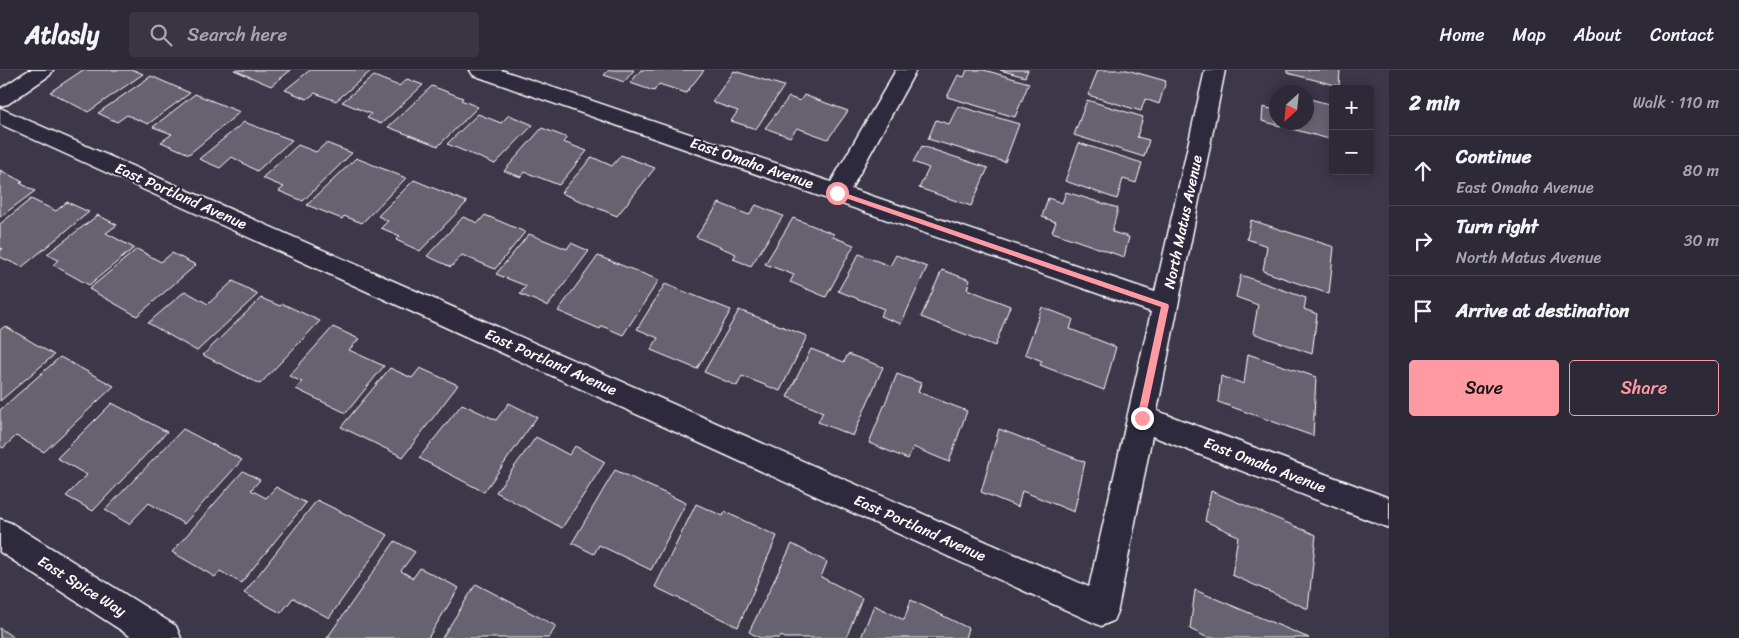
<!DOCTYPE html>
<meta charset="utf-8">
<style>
body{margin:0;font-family:Sriracha,sans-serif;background:#393542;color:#f1f3f6}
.controls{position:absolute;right:15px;top:15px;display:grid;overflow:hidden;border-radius:5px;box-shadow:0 2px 12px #0003}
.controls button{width:45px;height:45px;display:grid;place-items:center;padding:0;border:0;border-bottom:1px solid #484552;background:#2d2937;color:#f1f3f6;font:25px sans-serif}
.compass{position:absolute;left:1269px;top:15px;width:45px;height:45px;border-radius:50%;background:#2d2937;box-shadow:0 2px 12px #0003;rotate:207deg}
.stop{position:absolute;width:15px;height:15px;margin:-11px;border:4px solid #ff9aa2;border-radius:50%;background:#fff}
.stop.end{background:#ff9aa2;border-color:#fff;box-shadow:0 1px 5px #0008}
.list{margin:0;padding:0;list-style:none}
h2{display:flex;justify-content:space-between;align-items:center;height:65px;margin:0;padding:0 20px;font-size:21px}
h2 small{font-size:16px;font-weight:400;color:#a7a6ad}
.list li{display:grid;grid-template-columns:32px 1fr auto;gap:15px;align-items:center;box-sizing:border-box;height:70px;padding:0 20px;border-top:1px solid #484552}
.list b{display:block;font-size:19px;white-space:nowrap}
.list p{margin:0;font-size:16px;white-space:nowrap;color:#a7a6ad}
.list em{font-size:16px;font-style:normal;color:#a7a6ad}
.actions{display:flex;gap:10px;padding:15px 20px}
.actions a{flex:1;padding:11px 0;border:1px solid #ff9aa2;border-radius:5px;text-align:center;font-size:18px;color:#ff9aa2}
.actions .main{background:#ff9aa2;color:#111}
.icon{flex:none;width:28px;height:28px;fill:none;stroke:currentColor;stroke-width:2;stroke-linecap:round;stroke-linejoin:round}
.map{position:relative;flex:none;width:1389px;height:568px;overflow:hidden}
header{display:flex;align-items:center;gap:30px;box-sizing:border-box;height:70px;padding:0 25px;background:#2d2937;border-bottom:1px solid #484552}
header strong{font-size:24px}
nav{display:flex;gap:28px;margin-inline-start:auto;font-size:18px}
.search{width:350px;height:45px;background:#393542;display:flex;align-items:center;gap:12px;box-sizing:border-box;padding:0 18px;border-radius:5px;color:#a7a6ad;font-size:19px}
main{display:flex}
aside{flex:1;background:#2d2937}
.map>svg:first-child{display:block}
</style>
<header>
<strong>Atlasly</strong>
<div class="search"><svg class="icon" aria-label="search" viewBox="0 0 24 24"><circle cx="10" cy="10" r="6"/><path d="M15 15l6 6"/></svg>Search here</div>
<nav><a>Home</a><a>Map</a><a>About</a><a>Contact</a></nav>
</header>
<main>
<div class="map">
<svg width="1389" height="568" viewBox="0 0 1389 568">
<rect width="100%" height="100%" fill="#3c3749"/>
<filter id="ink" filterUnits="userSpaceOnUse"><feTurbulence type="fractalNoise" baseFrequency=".02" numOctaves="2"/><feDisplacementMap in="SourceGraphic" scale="10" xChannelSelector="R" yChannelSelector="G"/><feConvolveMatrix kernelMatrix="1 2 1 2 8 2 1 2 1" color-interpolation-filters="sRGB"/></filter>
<g filter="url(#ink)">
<!-- building -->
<g fill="#666270" stroke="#fff">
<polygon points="83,0 134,0 143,4 88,42 50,22"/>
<polygon points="234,0 291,0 271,16"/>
<polygon points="310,0 372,0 336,31 315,23 307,29 285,20"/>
<polygon points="609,0 634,0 624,12 604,5"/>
<polygon points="641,0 704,0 686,23 659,14 654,21 630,13"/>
<polygon points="967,0 984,0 1029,13 1015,47 947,27 958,5 964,7"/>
<polygon points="1000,0 1028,0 1025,7"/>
<polygon points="1098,0 1127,0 1166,11 1159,34 1145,29 1141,41 1088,25"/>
<polygon points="1287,0 1340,0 1339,16 1287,3"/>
<polygon points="734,1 784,16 756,59 731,51 738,41 712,32"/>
<polygon points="151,6 190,23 148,54 127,45 117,52 98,43"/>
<polygon points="374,6 399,16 407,9 423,15 381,54 367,48 371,44 342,32"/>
<polygon points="432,16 463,28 461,30 478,37 438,76 388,57"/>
<polygon points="195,24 240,42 189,84 161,72 172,64 153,57"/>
<polygon points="804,25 848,41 828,69 797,58 790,67 765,58 789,27 800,31"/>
<polygon points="1306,28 1333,35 1333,70 1262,51 1263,37 1276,40 1276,52 1306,52"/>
<polygon points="1087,30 1143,47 1137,67 1149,70 1144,87 1074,65"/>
<polygon points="958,36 1019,54 1005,92 928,69 936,50 949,54"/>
<polygon points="478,44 501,53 509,45 533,55 495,94 447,74"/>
<polygon points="244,52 292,70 257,101 232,87 220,98 199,89"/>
<polygon points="542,58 568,68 563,72 587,81 559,115 525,102 521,107 504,101"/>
<polygon points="326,73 352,83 303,131 279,121 284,117 262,108 298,75 316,82"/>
<polygon points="1079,73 1142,93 1136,113 1123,109 1117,129 1065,111"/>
<polygon points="922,76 988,98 971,136 919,118 929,98 913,92"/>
<polygon points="621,85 655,98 617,146 561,123 592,87 612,96"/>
<polygon points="356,88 406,108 362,153 344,146 342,149 307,135"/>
<polygon points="0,100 23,112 20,113 35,121 0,147"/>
<polygon points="414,110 467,132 420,181 396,170 400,166 381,158 388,151 378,146"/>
<polygon points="1066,122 1118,138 1112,162 1129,167 1124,187 1052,162 1056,152 1042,147 1048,128 1062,133"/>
<polygon points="31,129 56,141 67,132 89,142 22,197 0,187 0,181 3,179 0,178 0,154"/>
<polygon points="719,133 749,145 756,135 783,146 751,196 733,189 736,184 696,167"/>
<polygon points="98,145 117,155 106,163 134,178 89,215 53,195 58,190 47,184"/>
<polygon points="485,145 525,162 495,199 462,185 451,197 427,186 463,147 478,153"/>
<polygon points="793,148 834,164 833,167 854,175 826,227 790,212 794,205 765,194"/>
<polygon points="1251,150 1334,177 1329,224 1263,201 1267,176 1247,169"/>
<polygon points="529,164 567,179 571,173 589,181 548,236 520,224 526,216 496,204"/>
<polygon points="137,179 161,192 172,183 196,195 137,246 89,219"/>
<polygon points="859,184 890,196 896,185 927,197 901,254 880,246 884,239 838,221"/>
<polygon points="598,186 659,210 623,265 602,256 600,259 558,241"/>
<polygon points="942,200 970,210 967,219 1010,236 995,276 921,247"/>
<polygon points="1241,205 1306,228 1304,239 1317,244 1312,284 1253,263 1258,235 1236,227"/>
<polygon points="233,211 258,224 197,281 148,253 185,221 208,234"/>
<polygon points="665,214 731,240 697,299 651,280 658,268 637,259"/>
<polygon points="261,228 280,236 283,234 320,251 260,314 203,285"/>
<polygon points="1042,237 1073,249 1070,259 1116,277 1104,320 1040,295 1042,291 1025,284"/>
<polygon points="739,240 807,266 780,321 742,306 737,316 704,302"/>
<polygon points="5,256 54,285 0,331 0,260"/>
<polygon points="333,257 359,269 349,280 384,296 346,343 296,319 302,312 289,306"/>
<polygon points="811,279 844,292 848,284 883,297 853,366 818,352 823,342 787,327"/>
<polygon points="1248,284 1316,307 1313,366 1218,332 1221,306 1244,314"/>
<polygon points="60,287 114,316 44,382 16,366 3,378 0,376 0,340"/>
<polygon points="390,298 412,308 420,298 458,315 403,387 341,357"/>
<polygon points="897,304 921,313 918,322 967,341 949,392 913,377 908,389 869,373"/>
<polygon points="112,333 167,362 93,441 66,426 87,405 57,388"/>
<polygon points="509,333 537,347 484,422 419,388 462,334 496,350"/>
<polygon points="183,359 242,390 184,454 149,433 129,454 105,440"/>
<polygon points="999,359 1085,392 1074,442 1022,421 1018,437 981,422"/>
<polygon points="536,367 569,385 575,376 605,392 562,458 496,422"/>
<polygon points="615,400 686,433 651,500 599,475 594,484 572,473"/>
<polygon points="243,401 260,410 251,420 266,428 276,417 306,433 241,513 220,501 215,507 172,482"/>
<polygon points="1211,421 1316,465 1308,539 1232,505 1238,466 1205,451"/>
<polygon points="317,430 388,465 329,548 293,528 281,543 244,523"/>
<polygon points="696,434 723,446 725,442 777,466 738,557 655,517"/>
<polygon points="395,471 415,482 401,501 413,508 420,498 459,518 428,568 327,568"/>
<polygon points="792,474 827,492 821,507 862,528 846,568 785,568 781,566 780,568 760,568 749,562"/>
<polygon points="476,514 556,556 549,568 442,568"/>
<polygon points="1195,520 1309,568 1208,568 1190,559"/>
<polygon points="911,530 968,558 965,568 861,568 874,535 904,550"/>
<polygon points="0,558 14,568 0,568"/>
</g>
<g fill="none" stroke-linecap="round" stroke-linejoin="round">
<!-- minor casing -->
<g stroke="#fff" stroke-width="3">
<g id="minor">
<polygon points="29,0 53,0 50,5 8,34 0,36 0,19"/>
<polygon points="470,0 501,0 831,112 896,0 916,0 851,119 1155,222 1205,0 1225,0 1157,341 1389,428 1389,458 1152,366 1118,539 1113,551 1101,556 0,54 0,38 1089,517 1151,242 473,5"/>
<polygon points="0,449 11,453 176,556 181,568 133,568 0,482"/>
</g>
</g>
<!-- minor -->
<use href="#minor" fill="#2f2a3d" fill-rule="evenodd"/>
</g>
</g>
<!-- route -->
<polygon fill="#ff9aa2" points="834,121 839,121 1168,234 1169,236 1145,350 1138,350 1137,348 1161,237 834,124"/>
<g text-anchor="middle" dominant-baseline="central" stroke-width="4.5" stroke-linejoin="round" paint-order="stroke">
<!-- street labels -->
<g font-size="15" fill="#fff" stroke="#2f2a3d">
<text transform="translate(752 93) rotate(19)">East Omaha Avenue</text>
<text transform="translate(181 126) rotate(24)">East Portland Avenue</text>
<text transform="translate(1183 152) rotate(-78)">North Matus Avenue</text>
<text transform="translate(551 292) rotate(24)">East Portland Avenue</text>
<text transform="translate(1265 395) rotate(21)">East Omaha Avenue</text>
<text transform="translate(920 458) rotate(24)">East Portland Avenue</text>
<text transform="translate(82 516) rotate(32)">East Spice Way</text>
</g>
</g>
</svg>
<div class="controls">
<button>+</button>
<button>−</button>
</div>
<svg class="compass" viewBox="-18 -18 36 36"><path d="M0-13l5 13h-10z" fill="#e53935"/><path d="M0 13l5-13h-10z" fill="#a7a6ad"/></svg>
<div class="stop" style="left:837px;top:123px"></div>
<div class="stop end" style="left:1142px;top:348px"></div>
</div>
<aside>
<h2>2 min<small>Walk · 110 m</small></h2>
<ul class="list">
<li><svg class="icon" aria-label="ahead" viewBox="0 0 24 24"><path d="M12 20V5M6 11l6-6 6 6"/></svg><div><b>Continue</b><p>East Omaha Avenue</p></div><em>80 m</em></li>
<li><svg class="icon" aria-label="right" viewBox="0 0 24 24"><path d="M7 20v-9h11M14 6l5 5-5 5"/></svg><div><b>Turn right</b><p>North Matus Avenue</p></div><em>30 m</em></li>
<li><svg class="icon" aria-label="arrive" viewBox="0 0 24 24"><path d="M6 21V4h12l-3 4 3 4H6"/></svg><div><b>Arrive at destination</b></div></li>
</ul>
<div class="actions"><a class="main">Save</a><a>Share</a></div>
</aside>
</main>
